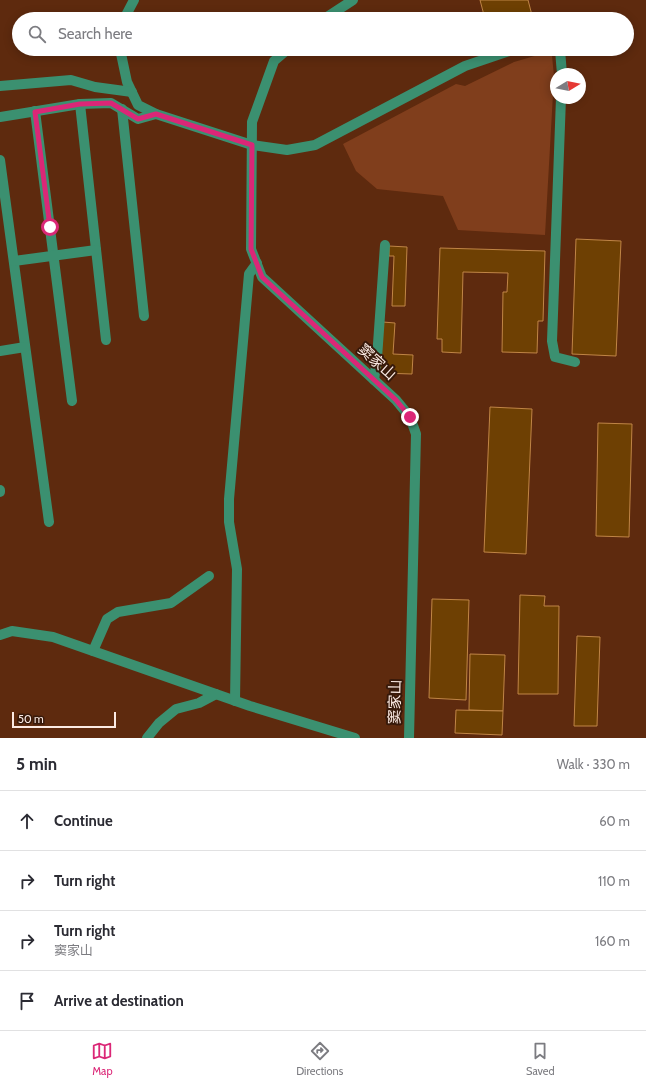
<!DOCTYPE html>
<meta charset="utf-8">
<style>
body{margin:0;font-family:Cabin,"Noto Sans SC",sans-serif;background:#f2f2f3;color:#2b2b33}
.compass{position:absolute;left:550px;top:68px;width:36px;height:36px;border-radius:50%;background:#fff;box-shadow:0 2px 10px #0003;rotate:80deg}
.scale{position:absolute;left:12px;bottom:10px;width:104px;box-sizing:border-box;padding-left:4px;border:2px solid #fbeae3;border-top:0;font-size:11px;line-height:14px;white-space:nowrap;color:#fbeae3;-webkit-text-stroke:3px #37190a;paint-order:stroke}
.stop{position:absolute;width:12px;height:12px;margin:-9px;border:3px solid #db2777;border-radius:50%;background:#fff}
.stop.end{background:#db2777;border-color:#fff;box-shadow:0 1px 4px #0008}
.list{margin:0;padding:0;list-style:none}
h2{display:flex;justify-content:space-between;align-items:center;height:52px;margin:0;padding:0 16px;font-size:17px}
h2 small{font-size:13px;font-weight:400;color:#7c7c81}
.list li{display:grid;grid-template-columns:26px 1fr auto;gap:12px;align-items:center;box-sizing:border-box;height:60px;padding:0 16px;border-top:1px solid #e1e1e2}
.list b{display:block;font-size:15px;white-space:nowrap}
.list p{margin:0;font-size:13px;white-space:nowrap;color:#7c7c81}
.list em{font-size:13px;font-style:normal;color:#7c7c81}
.icon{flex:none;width:22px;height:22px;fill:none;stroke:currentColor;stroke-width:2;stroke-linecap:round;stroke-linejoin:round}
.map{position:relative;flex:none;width:646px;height:738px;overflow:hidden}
.search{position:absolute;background:#fff;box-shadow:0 2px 10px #0003;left:12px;right:12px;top:12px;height:44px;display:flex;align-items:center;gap:10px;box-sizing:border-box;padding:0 14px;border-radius:22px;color:#7c7c81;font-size:15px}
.sheet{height:292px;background:#fff}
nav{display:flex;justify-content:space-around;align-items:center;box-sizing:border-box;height:56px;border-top:1px solid #e1e1e2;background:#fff;font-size:11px;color:#7c7c81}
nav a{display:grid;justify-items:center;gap:2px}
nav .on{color:#db2777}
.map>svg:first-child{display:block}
</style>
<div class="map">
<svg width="646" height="738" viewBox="0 0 646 738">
<rect width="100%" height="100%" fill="#5e2a0e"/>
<!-- green -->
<polygon fill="#803e1c" points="538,55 552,56 554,76 545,235 458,230 443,196 377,189 356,171 343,144 456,84 465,86 514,62"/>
<!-- building -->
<g fill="#6e4003" stroke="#c08546">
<polygon points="480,0 528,0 533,19 485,19"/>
<polygon points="576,239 621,241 616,356 572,354"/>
<polygon points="389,246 407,247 405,306 392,306 394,256 389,256"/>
<polygon points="440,248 545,251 543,321 538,321 537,353 502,352 503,292 507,292 508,273 463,272 461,353 442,352 442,339 437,339"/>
<polygon points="383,322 395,323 393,354 413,355 412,374 380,373"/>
<polygon points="490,407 532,409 526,554 484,552"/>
<polygon points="598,423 632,424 629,537 596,536"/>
<polygon points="520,595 545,596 544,606 559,606 558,694 518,694"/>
<polygon points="432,599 469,600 466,700 429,698"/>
<polygon points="577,636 600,637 597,726 574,726"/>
<polygon points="470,654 505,655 503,711 469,710"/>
<polygon points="456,710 503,711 502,735 455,733"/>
</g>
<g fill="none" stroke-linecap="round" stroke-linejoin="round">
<!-- minor -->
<g stroke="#3b9070" stroke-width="10">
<polyline points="124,19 134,0"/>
<polyline points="324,19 353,0"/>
<polyline points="120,49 127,82 138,105 156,114 252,145 287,150 315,145 465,66 515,49"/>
<polyline points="288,49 274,61 252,122 251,249 262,277 396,400 410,417 416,434 409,738"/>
<polyline points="557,49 560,50 562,74"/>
<polyline points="0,86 71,80 95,87 132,92"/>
<polyline points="561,98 552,341 555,357 575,362"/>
<polyline points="80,104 106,340"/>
<polyline points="122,109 144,316"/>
<polyline points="35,111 72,401"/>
<polyline points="0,117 80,104 111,103 138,119 156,114"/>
<polyline points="0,160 49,522"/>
<polyline points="14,261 96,250"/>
<polyline points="0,351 25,347"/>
<polyline points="374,380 377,358 385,245"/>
<polyline points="0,490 0,492"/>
<polyline points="0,635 12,631 53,637 250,706 355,738"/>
<polyline points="93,651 107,619 118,612 171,603 209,576"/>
<polyline points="235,701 237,569 229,522 229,499 249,274 257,263"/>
<polyline points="147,738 159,723 176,709 199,703 216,694"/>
</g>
</g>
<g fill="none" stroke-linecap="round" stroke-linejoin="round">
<!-- route -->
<polyline stroke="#db2777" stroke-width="5" points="50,227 35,112 80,104 111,103 138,119 156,114 252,145 251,249 262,277 396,400 410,417"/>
</g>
<g text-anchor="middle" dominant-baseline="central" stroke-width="4" stroke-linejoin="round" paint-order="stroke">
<!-- street labels -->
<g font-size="15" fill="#fbeae3" stroke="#37190a">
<text transform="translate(377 362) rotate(42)">窦家山</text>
<text transform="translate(395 702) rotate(-89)">窦家山</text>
</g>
</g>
</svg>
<svg class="compass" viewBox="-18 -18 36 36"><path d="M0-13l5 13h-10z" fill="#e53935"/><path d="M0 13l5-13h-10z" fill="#7c7c81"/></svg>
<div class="scale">50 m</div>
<div class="stop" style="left:50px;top:227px"></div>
<div class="stop end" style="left:410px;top:417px"></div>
<div class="search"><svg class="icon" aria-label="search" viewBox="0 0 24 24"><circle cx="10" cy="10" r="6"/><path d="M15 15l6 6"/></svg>Search here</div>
</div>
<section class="sheet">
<h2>5 min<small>Walk · 330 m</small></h2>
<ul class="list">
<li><svg class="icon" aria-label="ahead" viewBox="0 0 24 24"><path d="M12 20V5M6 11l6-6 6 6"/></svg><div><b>Continue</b></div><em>60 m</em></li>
<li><svg class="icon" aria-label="right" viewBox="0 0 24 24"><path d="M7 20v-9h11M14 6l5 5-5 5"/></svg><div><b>Turn right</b></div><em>110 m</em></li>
<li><svg class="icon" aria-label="right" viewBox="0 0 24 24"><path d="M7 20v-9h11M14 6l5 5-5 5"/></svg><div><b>Turn right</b><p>窦家山</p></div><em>160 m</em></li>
<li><svg class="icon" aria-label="arrive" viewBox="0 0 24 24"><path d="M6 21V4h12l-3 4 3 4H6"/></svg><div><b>Arrive at destination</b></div></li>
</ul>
</section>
<nav>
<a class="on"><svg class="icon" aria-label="map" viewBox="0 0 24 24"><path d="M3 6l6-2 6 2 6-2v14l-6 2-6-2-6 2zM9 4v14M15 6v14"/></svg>Map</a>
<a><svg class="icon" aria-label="directions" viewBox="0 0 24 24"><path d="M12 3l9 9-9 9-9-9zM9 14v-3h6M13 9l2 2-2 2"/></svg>Directions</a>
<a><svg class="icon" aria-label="saved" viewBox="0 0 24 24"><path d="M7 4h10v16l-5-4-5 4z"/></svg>Saved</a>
</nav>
